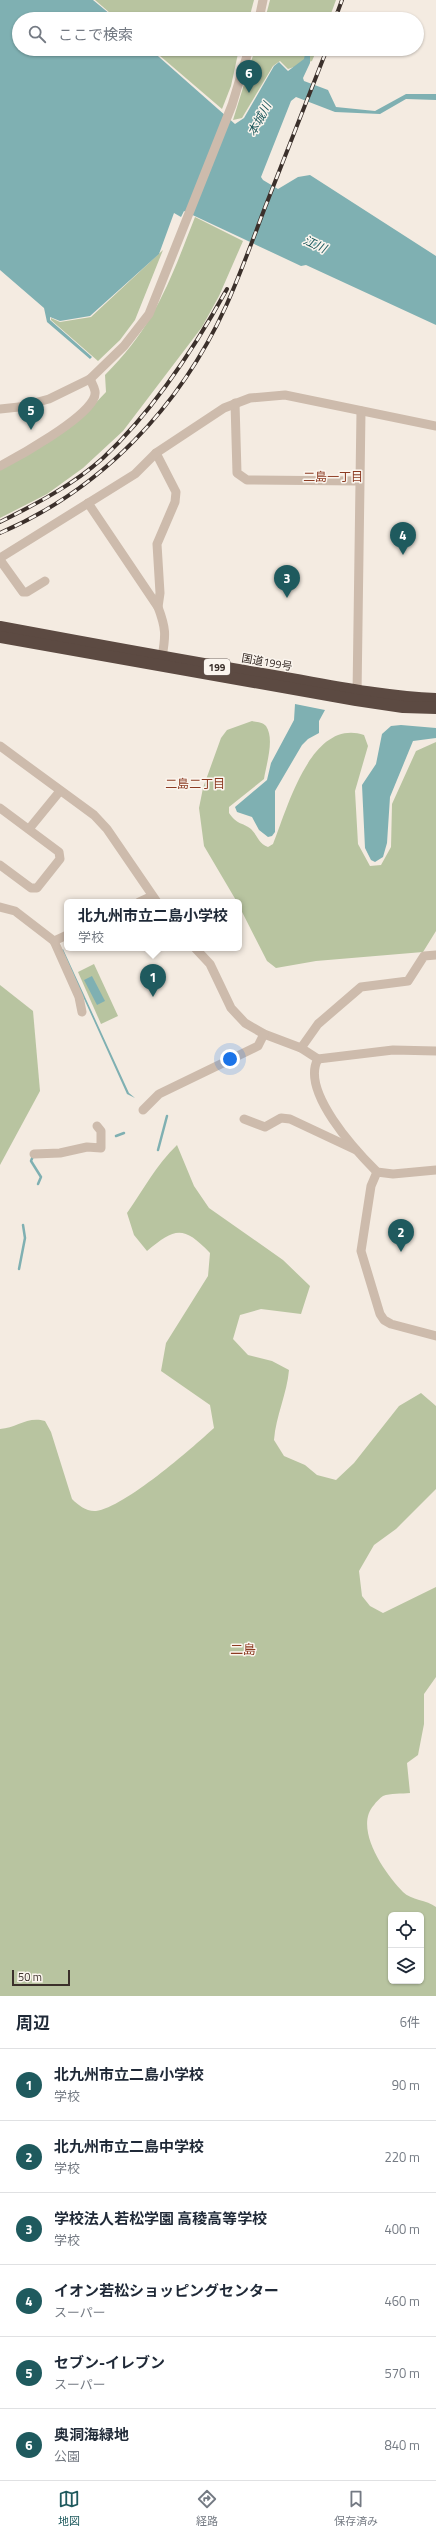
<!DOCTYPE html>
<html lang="ja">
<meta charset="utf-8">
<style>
body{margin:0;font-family:"Titillium Web","Noto Sans JP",sans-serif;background:#f6f6f7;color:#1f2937}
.controls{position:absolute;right:12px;bottom:12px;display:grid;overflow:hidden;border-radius:6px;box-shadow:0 1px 3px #0004}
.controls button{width:36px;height:36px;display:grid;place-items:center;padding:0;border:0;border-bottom:1px solid #e0e1e3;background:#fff;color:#1f2937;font:20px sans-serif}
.scale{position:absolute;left:12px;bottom:10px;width:58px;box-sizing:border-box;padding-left:4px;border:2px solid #3b302b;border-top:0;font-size:11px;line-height:14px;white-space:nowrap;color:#3b302b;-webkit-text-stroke:3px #fbf5ee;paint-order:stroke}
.you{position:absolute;left:230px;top:1059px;width:14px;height:14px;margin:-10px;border:3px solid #fff;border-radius:50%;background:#1a73e8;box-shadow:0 0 0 6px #1a73e833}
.badge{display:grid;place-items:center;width:26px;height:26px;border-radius:50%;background:#1f5a5e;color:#fff;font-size:13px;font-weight:700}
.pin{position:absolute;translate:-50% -33px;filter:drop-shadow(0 1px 2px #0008)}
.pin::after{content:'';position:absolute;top:21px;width:14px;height:12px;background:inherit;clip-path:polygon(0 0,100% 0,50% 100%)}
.popup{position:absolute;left:64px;top:899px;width:178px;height:52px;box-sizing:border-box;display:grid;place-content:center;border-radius:6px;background:#fff;filter:drop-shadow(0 1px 3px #0005);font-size:13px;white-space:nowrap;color:#747a83}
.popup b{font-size:15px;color:#1f2937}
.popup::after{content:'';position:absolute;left:50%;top:100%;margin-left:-8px;border:8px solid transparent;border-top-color:#fff}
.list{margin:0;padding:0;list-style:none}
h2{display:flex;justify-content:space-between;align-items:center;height:52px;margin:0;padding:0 16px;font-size:17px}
h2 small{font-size:13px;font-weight:400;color:#747a83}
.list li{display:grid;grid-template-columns:26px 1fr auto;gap:12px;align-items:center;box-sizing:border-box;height:72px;padding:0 16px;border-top:1px solid #e0e1e3}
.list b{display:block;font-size:15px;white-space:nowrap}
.list p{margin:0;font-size:13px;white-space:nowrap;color:#747a83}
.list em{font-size:13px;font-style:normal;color:#747a83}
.icon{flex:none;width:22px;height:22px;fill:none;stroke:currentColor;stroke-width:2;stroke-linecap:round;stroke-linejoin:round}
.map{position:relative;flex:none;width:436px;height:1996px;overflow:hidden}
.search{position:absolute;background:#fff;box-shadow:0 1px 3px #0004;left:12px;right:12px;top:12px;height:44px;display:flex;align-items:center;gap:10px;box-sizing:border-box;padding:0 14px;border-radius:22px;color:#747a83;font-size:15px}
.sheet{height:484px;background:#fff}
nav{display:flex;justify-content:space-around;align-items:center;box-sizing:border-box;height:56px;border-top:1px solid #e0e1e3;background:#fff;font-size:11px;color:#747a83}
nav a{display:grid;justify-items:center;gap:2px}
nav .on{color:#1f5a5e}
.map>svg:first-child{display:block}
</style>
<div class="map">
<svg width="436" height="1996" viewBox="0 0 436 1996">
<rect width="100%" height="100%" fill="#f4ebe1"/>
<!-- green -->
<g fill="#b8c4a0" fill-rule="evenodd">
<polygon points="95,0 254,0 249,19 117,19"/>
<polygon points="270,0 336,0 329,19 265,19"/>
<polygon points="152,49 239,49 231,86 222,109"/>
<polygon points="255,49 317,49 312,61 288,69 280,61 273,66 242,118 233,120"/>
<path d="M195 217 243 241 219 296 202 327 123 431 83 468 47 494 0 518V470L86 413 106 392 105 375C155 325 170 281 195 217Z"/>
<polygon points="163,250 135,320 120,340 98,361 51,320 51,318 60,322 91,317"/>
<path d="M252 721C256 722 263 722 266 726 275 739 266 765 264 779L229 807V813C237 825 242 822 251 829 258 836 258 843 268 847L273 844C288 807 311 718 364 735L368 746 355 791 358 844 370 866 381 865 391 847 392 804 416 751 436 742V931L423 952 316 961 276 968 267 961 239 906V902H237L204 846 199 808 203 788 221 738 227 730Z"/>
<polygon points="94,964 118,1016 101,1024 78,972"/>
<polygon points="0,985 33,1011 40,1091 0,1165"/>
<path d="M177 1145 194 1186 209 1208 283 1260 310 1286 301 1314 261 1309 240 1315 233 1339 248 1355 272 1361 289 1370C287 1394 276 1415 274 1440L284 1456 305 1465 317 1475 336 1480 354 1463 399 1406 421 1393 436 1406V1489L396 1529 374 1545 359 1571 362 1596 370 1606 383 1613 436 1587V1677L424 1694V1724L418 1755 407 1763 410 1793C402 1794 390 1793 383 1796 380 1798 376 1802 374 1805 353 1828 385 1874 403 1892 411 1900 427 1900 436 1907V1996H0V1429C17 1428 27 1416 45 1421L51 1432 72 1499C78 1505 87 1512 96 1511 125 1507 191 1449 214 1428L210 1405 161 1371 166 1343 208 1276 210 1253C183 1225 175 1228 147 1251L134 1235 127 1213C144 1189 156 1165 177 1145ZM391 1915H421V1981H391Z"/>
</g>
<!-- water -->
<g fill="#7fb0b2">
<polygon points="0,0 93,0 116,19 19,19 19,49 150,49 235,124 244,118 274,66 279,62 288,71 304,59 306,49 310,49 310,63 303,78 304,81 328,90 336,107 375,111 406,94 436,94 436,100 406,99 380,114 335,112 296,97 291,101 261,177 263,180 278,189 298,177 310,175 436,256 436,325 306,265 301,266 184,211 181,217 174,213 159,254 90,316 60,321 50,317 50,320 92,357 90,359 47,322 44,308 0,270"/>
<polygon points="295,704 325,710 319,721 319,733 308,739 302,745 275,791 275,832 272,836 268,837 259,830 252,817 237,812 235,807 267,780 271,763 294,720"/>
<polygon points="401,725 436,728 436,738 413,741 390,797 387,843 383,857 375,862 371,860 365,848 362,785 376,764 382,734 391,726"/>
<polygon points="63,949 129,1093 135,1098 127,1094 62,950"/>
<polygon points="92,976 105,1001 97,1005 84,980"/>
</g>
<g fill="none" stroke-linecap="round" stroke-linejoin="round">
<!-- stream -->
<g stroke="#7fb0b2" stroke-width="2.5">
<polyline points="116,1136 124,1133"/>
<polyline points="158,1150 167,1116"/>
<polyline points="33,1156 31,1161 41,1177 38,1184"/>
<polyline points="19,1269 25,1238 23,1225"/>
</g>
<!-- minor -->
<g stroke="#cdbbac" stroke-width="9">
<polyline points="259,19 263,0"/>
<polyline points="235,403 237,473 247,480 359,481"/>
<polyline points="0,409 19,407 49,399 90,379 124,346 149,314 232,105 249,49"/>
<polyline points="156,453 176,492 175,502 157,544 160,593 158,607"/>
<path d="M0 466C23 454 81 421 93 400 98 392 93 386 90 379"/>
<path d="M88 503 158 607C166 628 166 635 162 657"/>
<polyline points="0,558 135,474 156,453 224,408 250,398 285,395 436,426"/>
<polyline points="0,560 23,592 27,592 45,581"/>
<polyline points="357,695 361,411"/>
<polyline points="0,746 94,815 107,829 157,902"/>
<polyline points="0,808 59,852 60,859 37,888 31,888 0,865"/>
<polyline points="29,829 60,791"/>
<polyline points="139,902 152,896"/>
<polyline points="0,907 15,911 54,941 79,997 82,1012"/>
<polyline points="54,941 67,935"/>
<polyline points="195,948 210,964 231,1008 245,1023 264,1034 301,1048 318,1059 393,1050 436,1051"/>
<polyline points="301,1048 318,1024 361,987 408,981 424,956 436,955"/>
<path d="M318 1059C300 1091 356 1151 377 1172L393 1174 436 1170"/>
<polyline points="143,1110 159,1094 258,1046 264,1034"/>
<polyline points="244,1119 265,1127 281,1118 290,1119 356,1150"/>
<polyline points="34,1154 60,1153 87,1147 101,1148 101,1131 97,1126"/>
<polyline points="377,1172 371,1186 361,1251 380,1314 384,1320 391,1324 436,1336"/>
</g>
<!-- highway -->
<g stroke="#5c4a42" stroke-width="12">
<path d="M0 627C91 644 183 661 274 676 328 685 382 697 436 699"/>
<polyline points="0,637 356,700 403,707 436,708"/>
</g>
<!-- rail casing -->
<g stroke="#3b302b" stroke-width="4">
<g id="rail">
<polyline points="335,19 342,0"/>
<path d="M0 522C36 504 73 485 103 458 153 411 194 349 227 289"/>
<path d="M0 533C102 489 180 407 226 306 240 275 252 242 264 210 285 156 306 103 327 49"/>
</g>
</g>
<!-- rail -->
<use href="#rail" stroke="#fbf5ee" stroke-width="2.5" stroke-dasharray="8" stroke-linecap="butt"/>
</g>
<g text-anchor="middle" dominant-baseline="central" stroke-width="3" stroke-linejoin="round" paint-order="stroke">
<!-- shield labels -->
<rect fill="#fbf5ee" stroke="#756b66" stroke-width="1" x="204" y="659" width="26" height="16" rx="3"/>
<g font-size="10" font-weight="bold" fill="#3b302b">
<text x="217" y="667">199</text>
</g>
<!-- street labels -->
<g font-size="11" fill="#3b302b" stroke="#fbf5ee">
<text transform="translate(267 662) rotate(10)">国道199号</text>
</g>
<!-- water labels -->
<g font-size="12" font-style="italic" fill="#1f5a5e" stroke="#fbf5ee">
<text transform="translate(259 119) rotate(-62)">本城川</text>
<text transform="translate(315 244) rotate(25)">江川</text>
</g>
<!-- neighbourhood labels -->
<g font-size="12" fill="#8c3b22" stroke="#fbf5ee">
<text x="333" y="476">二島一丁目</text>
<text x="195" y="783">二島二丁目</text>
</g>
<!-- quarter labels -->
<g font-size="13" fill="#8c3b22" stroke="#fbf5ee">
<text x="243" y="1649">二島</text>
</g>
</g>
</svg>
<div class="controls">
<button><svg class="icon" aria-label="locate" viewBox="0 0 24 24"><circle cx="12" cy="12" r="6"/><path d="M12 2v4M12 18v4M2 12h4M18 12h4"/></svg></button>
<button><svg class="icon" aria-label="layers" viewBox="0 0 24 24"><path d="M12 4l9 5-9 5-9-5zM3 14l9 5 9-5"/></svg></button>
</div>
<div class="scale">50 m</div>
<div class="you"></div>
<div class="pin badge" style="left:153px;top:997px">1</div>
<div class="popup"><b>北九州市立二島小学校</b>学校</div>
<div class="pin badge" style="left:401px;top:1252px">2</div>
<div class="pin badge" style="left:287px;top:598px">3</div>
<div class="pin badge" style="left:403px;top:555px">4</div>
<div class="pin badge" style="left:31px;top:430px">5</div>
<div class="pin badge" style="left:249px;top:93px">6</div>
<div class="search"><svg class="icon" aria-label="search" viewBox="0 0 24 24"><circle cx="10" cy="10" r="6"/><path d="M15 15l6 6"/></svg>ここで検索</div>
</div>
<section class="sheet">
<h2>周辺<small>6件</small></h2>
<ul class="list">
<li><span class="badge">1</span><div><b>北九州市立二島小学校</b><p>学校</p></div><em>90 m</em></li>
<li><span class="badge">2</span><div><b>北九州市立二島中学校</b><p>学校</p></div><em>220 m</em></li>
<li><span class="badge">3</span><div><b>学校法人若松学園 高稜高等学校</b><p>学校</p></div><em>400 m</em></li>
<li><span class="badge">4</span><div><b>イオン若松ショッピングセンター</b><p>スーパー</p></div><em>460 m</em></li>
<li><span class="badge">5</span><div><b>セブン-イレブン</b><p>スーパー</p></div><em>570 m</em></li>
<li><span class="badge">6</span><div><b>奥洞海緑地</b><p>公園</p></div><em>840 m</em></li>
</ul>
</section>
<nav>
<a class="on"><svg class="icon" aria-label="map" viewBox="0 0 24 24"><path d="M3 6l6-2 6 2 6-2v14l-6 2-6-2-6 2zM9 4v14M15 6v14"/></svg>地図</a>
<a><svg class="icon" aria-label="directions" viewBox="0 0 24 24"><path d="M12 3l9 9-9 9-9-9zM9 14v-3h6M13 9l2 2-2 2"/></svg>経路</a>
<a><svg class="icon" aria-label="saved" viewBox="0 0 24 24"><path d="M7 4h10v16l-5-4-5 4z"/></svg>保存済み</a>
</nav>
